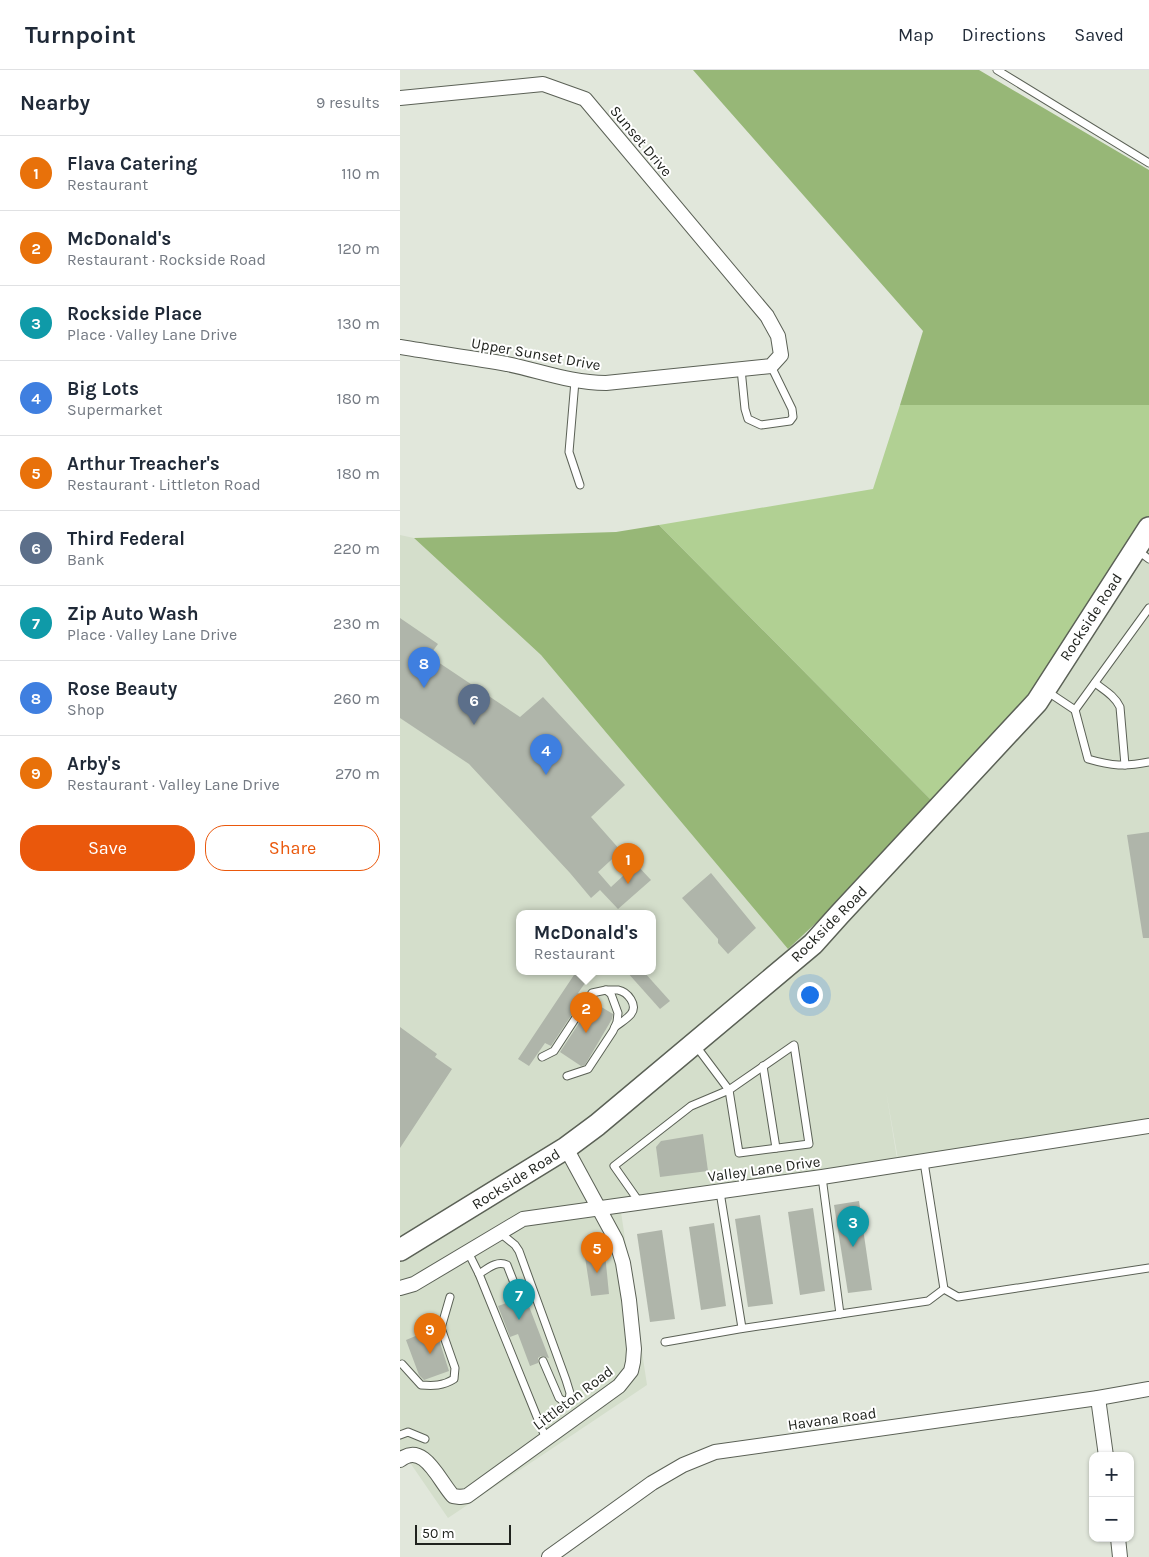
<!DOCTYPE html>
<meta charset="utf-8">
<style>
body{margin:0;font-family:Karla,sans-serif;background:#f6f6f7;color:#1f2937}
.controls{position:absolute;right:15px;bottom:15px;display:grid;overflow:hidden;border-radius:10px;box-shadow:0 1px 4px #0004}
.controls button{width:45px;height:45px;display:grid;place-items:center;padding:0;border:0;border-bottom:1px solid #e0e1e3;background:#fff;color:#1f2937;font:25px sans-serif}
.scale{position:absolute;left:15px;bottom:12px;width:96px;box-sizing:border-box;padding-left:5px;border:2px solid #20231e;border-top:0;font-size:14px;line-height:18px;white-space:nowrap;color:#20231e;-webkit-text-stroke:4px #fff;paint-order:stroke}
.you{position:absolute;left:409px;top:924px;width:18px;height:18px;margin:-12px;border:4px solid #fff;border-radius:50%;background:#1a73e8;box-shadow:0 0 0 8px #1a73e833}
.badge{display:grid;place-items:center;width:32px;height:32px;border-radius:50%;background:#ea580c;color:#fff;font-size:16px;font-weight:700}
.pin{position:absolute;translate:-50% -41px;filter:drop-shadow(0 1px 2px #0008)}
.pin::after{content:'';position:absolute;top:26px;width:18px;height:15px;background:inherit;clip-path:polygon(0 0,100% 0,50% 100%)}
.popup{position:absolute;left:116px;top:840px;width:140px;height:65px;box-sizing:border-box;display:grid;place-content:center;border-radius:10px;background:#fff;filter:drop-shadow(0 1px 4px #0005);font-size:16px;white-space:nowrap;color:#747a83}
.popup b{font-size:19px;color:#1f2937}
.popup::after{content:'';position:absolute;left:50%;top:100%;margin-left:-10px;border:10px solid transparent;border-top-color:#fff}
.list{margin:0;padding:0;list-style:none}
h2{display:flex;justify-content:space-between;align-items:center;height:65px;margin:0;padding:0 20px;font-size:21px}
h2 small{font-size:16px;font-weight:400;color:#747a83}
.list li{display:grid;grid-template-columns:32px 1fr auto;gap:15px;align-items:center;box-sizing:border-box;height:75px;padding:0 20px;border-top:1px solid #e0e1e3}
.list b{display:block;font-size:19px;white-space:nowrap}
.list p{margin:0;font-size:16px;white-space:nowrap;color:#747a83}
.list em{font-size:16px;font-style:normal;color:#747a83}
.actions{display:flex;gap:10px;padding:15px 20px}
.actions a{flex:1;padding:11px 0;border:1px solid #ea580c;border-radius:20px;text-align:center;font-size:18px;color:#ea580c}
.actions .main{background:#ea580c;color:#fff}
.map{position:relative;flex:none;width:749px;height:1487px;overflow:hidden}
header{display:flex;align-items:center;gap:30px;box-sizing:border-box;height:70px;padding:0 25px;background:#fff;border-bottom:1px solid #e0e1e3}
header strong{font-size:24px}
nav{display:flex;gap:28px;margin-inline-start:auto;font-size:18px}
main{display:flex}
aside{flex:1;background:#fff}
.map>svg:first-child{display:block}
</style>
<header>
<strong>Turnpoint</strong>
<nav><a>Map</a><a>Directions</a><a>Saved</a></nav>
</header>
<main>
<aside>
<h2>Nearby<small>9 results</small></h2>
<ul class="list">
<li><span class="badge" style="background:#e8710a">1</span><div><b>Flava Catering</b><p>Restaurant</p></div><em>110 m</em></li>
<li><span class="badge" style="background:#e8710a">2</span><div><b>McDonald's</b><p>Restaurant · Rockside Road</p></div><em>120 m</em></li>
<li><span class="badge" style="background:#0f9aa8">3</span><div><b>Rockside Place</b><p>Place · Valley Lane Drive</p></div><em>130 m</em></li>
<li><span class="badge" style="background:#3f7fe0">4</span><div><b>Big Lots</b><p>Supermarket</p></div><em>180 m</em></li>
<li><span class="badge" style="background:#e8710a">5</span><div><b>Arthur Treacher's</b><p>Restaurant · Littleton Road</p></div><em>180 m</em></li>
<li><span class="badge" style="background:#5c6f8a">6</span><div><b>Third Federal</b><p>Bank</p></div><em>220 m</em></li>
<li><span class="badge" style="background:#0f9aa8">7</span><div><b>Zip Auto Wash</b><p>Place · Valley Lane Drive</p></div><em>230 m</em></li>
<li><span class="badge" style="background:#3f7fe0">8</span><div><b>Rose Beauty</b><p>Shop</p></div><em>260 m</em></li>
<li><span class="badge" style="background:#e8710a">9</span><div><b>Arby's</b><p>Restaurant · Valley Lane Drive</p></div><em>270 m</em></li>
</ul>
<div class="actions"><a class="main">Save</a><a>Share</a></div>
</aside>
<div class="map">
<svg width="749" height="1487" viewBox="0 0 749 1487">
<rect width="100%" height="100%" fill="#e1e7db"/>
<!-- built -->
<path fill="#d4decb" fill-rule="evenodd" d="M0 465 14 468 141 585 388 879 404 863 414 873 749 468V1057L499 1095 486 1021 499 1101 221 1142 247 1315 48 1448 2 1381 0 1382ZM120 844H252V902H120Z"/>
<!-- green -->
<polygon fill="#b1d093" points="500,335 749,335 749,458 637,632 539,738 259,455 473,419"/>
<!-- forest -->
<g fill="#97b777">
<polygon points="293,0 579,0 749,100 749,335 500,335 523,261"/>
<polygon points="259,455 539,738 388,879 141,585 14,468 216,462"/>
</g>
<!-- building -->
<g fill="#afb5aa">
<polygon points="0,548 38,574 29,586 120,647 143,627 225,715 191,747 221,781 198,802 211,817 236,794 251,810 218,839 200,820 191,828 170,803 69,694 0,648"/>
<polygon points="749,762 749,868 743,868 727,765"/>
<polygon points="311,803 356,858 328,884 318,873 318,869 282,828"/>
<polygon points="176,902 183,902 190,906 178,923 184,926 151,976 145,973 129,996 118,989"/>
<polygon points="227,902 244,902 270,931 260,939"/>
<polygon points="193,932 213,944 212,949 185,995 181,996 160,982"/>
<polygon points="0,957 37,984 35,987 52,999 0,1078"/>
<polygon points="303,1064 308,1101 260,1107 256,1077 261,1071"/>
<polygon points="459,1131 472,1220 448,1223 434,1135"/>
<polygon points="413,1138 425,1221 400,1225 388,1142"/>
<polygon points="360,1145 373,1234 348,1237 335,1149"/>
<polygon points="314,1153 326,1236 301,1240 289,1157"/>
<polygon points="262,1160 275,1249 250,1252 237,1164"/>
<polygon points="205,1184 209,1224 191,1226 185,1187"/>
<polygon points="125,1226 149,1288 141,1286 138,1288 138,1293 130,1296 118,1264 110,1267 98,1236 115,1230 121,1233 124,1231"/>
<polygon points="35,1251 36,1260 49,1301 24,1310 19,1305 6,1270 18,1265 16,1258"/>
</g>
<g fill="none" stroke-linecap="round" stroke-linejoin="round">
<!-- lane casing -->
<g stroke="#5b6156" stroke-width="9">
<g id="lane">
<polyline points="597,0 749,93"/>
<polyline points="341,299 345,339 348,349 361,355 390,351 393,347 392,339 371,296"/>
<polyline points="175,311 169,382 180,415"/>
<polyline points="737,480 749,489"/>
<path d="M695 613C704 620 715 626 720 637L725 695"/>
<polyline points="648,622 675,640 749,538"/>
<path d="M675 640 688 689C712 696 725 697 749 692"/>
<path d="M206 920C209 920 214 920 218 920 228 922 238 935 231 944 227 949 220 953 215 957"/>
<polyline points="142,987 154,981 192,923 206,920 211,924 218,943 217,952 213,961 188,999 167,1006"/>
<polyline points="363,996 376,1078"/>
<polyline points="524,1092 544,1219 558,1227 749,1198"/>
<polyline points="422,1107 440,1244"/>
<polyline points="320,1122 342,1258"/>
<polyline points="240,1133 214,1096 291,1036 329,1020 394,975 409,1074 339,1083 329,1020 296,976"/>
<polyline points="99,1162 115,1175 119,1181 166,1310 170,1323 169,1330 163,1331 159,1328 143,1291"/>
<polyline points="68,1182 79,1204 146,1369"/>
<path d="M79 1204C87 1199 97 1190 107 1195L120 1228"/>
<polyline points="265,1272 339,1259 528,1231 544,1219"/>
<path d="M2 1294 21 1315C33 1316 43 1316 54 1309L55 1298 41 1258 50 1227"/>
<polyline points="0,1365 8,1362 25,1369"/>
</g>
</g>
<!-- street casing -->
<g stroke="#5b6156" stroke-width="16">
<g id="street">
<path d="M0 28 143 14 185 29 367 246 378 266 381 285 371 296 206 313C171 313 141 301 107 294 72 288 36 283 0 277"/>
<polyline points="0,1218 14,1214 123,1149 422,1107 749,1056"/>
<polyline points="698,1328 706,1386"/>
<path d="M0 1390C24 1371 39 1411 53 1426L60 1427 67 1426 219 1316 231 1301 233 1292 234 1279 229 1230 223 1193 216 1170 166 1078"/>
<polyline points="718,1468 720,1487"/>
<polyline points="149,1487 252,1413 283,1395 315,1382 698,1328 749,1319"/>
</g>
</g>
<!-- primary casing -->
<g stroke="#5b6156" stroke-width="24">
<polyline id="primary" points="0,1180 166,1078 197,1055 413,874 439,845 637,632 749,458"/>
</g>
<!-- lane -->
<use href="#lane" stroke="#fff" stroke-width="7"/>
<!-- street -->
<use href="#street" stroke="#fff" stroke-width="14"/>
<!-- primary -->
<use href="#primary" stroke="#fff" stroke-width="21"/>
</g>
<g text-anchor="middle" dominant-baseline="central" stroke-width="4" stroke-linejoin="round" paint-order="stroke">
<!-- street labels -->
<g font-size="15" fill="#20231e" stroke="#fff">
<text transform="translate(241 71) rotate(50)">Sunset Drive</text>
<text transform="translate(136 284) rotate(10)">Upper Sunset Drive</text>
<text transform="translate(691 547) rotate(-57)">Rockside Road</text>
<text transform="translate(429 854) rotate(-45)">Rockside Road</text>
<text transform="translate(364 1099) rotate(-8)">Valley Lane Drive</text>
<text transform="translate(116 1109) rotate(-32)">Rockside Road</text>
<text transform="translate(173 1328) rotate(-37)">Littleton Road</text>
<text transform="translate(432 1349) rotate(-8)">Havana Road</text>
</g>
</g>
</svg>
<div class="controls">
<button>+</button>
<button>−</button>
</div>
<div class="scale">50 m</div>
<div class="you"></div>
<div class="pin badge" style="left:228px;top:814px;background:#e8710a">1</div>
<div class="pin badge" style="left:186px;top:963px;background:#e8710a">2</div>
<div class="popup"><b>McDonald's</b>Restaurant</div>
<div class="pin badge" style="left:453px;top:1177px;background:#0f9aa8">3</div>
<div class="pin badge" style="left:146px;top:705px;background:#3f7fe0">4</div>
<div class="pin badge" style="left:197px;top:1203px;background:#e8710a">5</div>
<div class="pin badge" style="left:74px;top:655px;background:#5c6f8a">6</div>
<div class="pin badge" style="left:119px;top:1250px;background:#0f9aa8">7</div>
<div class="pin badge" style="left:24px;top:618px;background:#3f7fe0">8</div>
<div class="pin badge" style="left:30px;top:1284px;background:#e8710a">9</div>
</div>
</main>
